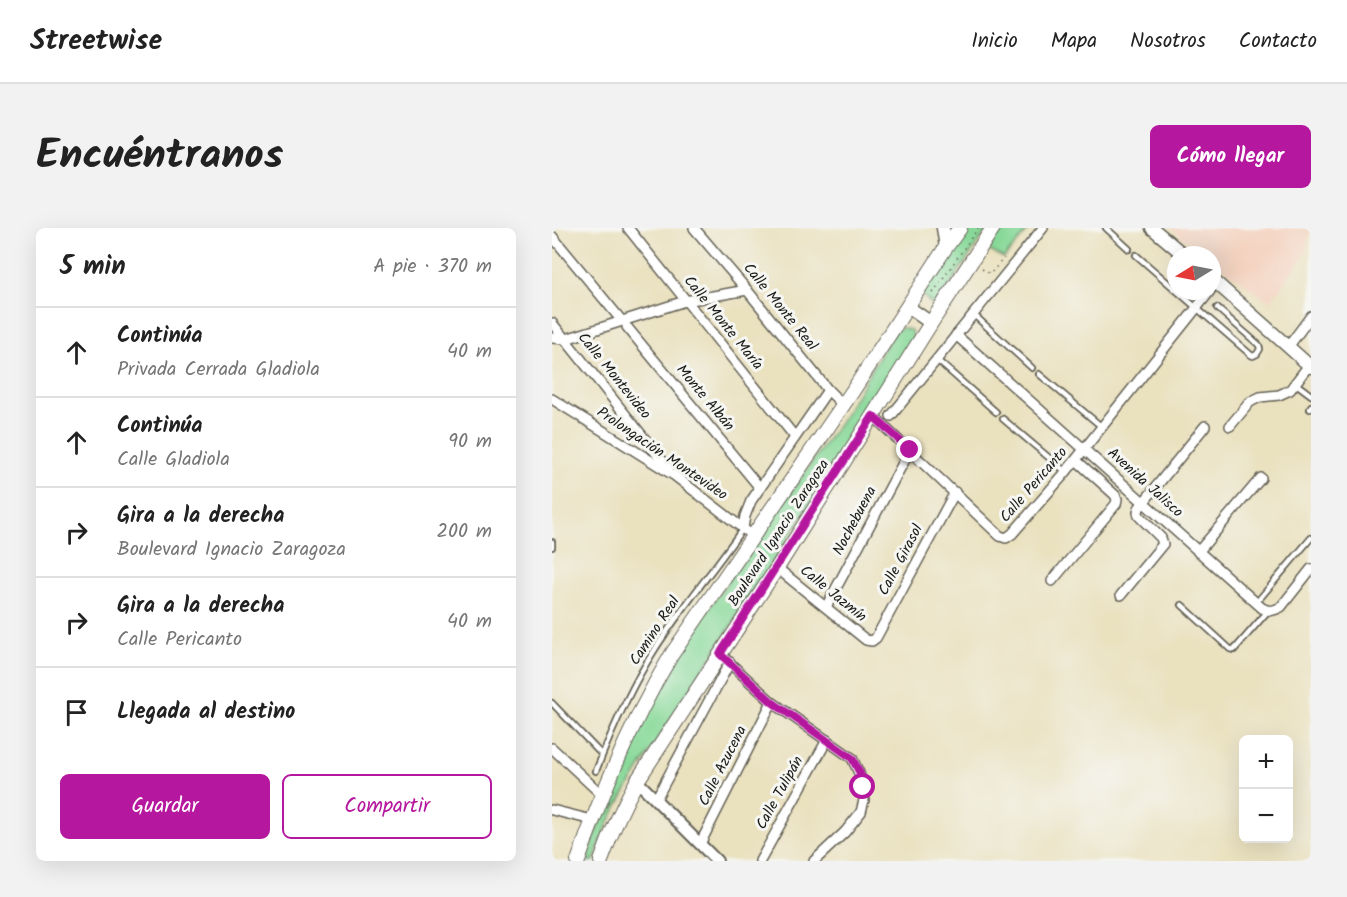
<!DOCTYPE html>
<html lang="es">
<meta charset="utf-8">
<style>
body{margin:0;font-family:Kalam,sans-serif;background:#f2f2f2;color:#222}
.controls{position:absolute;right:18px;bottom:18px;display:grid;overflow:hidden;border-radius:9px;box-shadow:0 6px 24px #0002}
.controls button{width:54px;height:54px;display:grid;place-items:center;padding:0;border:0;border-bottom:2px solid #e0e0e0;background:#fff;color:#222;font:30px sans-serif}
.compass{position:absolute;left:615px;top:18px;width:54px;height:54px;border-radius:50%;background:#fff;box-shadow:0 6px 24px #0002;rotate:260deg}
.stop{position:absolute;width:18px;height:18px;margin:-14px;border:4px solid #b5179e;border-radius:50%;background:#fff}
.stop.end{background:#b5179e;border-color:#fff;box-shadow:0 2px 6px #0008}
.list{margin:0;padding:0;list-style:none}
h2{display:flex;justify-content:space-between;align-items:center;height:78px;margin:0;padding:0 24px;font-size:26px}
h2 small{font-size:20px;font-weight:400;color:#767676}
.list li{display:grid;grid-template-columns:39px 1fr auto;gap:18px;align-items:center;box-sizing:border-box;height:90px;padding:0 24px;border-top:2px solid #e0e0e0}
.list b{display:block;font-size:22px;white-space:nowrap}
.list p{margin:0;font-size:20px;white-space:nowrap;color:#767676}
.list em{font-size:20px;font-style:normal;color:#767676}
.actions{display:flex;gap:12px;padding:18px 24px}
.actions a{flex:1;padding:14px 0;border:2px solid #b5179e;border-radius:9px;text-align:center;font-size:21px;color:#b5179e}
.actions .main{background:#b5179e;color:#fff}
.icon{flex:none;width:33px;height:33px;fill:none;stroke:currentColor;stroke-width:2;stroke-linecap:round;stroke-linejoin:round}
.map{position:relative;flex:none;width:759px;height:633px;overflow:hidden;border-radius:9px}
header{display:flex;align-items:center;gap:36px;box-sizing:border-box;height:84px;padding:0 30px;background:#fff;border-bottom:2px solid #e0e0e0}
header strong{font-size:28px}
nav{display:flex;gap:33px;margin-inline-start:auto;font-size:21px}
.intro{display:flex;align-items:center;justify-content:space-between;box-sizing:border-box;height:144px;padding:0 36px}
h1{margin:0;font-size:42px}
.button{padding:15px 27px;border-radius:9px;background:#b5179e;color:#fff;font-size:21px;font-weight:700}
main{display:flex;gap:36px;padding:0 36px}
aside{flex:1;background:#fff;border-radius:9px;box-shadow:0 6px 24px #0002}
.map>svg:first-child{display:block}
</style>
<header>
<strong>Streetwise</strong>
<nav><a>Inicio</a><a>Mapa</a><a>Nosotros</a><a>Contacto</a></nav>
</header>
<div class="intro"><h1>Encuéntranos</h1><a class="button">Cómo llegar</a></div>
<main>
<aside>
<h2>5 min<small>A pie · 370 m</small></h2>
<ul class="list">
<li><svg class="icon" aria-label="ahead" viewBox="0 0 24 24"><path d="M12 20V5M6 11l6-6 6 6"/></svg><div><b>Continúa</b><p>Privada Cerrada Gladiola</p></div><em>40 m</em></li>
<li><svg class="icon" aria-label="ahead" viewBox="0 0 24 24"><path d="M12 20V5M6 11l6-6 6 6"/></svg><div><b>Continúa</b><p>Calle Gladiola</p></div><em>90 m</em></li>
<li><svg class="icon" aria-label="right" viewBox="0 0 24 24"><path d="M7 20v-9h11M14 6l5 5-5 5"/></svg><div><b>Gira a la derecha</b><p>Boulevard Ignacio Zaragoza</p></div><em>200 m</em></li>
<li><svg class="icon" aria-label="right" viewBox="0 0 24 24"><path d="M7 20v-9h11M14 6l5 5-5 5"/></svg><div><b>Gira a la derecha</b><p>Calle Pericanto</p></div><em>40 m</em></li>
<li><svg class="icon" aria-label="arrive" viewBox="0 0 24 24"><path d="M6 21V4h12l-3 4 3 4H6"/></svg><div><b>Llegada al destino</b></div></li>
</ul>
<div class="actions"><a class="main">Guardar</a><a>Compartir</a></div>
</aside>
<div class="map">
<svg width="759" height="633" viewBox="0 0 759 633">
<rect width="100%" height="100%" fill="#f6f6f2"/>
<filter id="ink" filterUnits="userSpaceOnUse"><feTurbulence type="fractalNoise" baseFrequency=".0167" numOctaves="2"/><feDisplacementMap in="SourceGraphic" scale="12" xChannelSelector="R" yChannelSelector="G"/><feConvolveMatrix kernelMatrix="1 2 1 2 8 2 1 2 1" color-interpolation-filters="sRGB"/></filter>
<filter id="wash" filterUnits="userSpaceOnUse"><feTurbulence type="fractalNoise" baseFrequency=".008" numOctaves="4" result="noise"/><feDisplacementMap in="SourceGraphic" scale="24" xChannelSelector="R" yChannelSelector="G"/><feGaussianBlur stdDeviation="1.35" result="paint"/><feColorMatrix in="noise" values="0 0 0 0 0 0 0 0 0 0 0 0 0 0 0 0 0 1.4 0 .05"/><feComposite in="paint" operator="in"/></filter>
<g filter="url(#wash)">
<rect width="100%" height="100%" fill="#eae1bf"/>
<!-- built -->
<polygon fill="#f4d3c0" points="618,0 759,0 759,1 753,26 718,74 660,33 660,27 652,27"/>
<!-- green -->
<g fill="#88d999" stroke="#527a5a" stroke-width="1.5">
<polygon points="414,0 436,0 383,79 369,66"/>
<polygon points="451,0 478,0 452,30 436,22"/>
<path d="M351 100 359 102 362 112 360 118 98 524C77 559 52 594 42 633H35L49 589 75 536 78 510 105 454 291 190 344 101Z"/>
</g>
</g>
<g filter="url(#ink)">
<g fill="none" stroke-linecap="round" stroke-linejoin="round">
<!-- service casing -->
<g stroke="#646155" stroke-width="8">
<g id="service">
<polyline points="554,0 577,21"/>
<polyline points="584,27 624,62"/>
<polyline points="625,63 699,127 701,128 705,126 708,121 707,117 665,80"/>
<polyline points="421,86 480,140"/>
<polyline points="385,132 444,184"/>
<polyline points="487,146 550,199"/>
<polyline points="743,155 759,167"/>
<polyline points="758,181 759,178"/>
<polyline points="451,191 514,244"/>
<polyline points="0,314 0,319"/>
<polyline points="704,375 759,310"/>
<polyline points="630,377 678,421 682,422 716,383"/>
<polyline points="0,475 50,527"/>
<path d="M44 543C60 502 78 460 102 423 129 380 162 342 191 300"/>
</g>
</g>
<!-- minor casing -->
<g stroke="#646155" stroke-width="12">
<g id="minor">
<polyline points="76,0 243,209"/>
<polyline points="142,0 195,62 276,162 291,177"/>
<polyline points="0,8 70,93"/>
<polyline points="0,95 117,241"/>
<polyline points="75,99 208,260"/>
<path d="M404 107 710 380C717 384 721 383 729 379L759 341"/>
<polyline points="0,110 14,111 133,73 195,62"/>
<polyline points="736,119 759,88"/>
<polyline points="0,171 123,248 202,309"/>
<polyline points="321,188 448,308 454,310 460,306 514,244 658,63"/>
<polyline points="339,188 491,0"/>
<polyline points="678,198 698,174 708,169 727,167 738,162 757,137"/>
<polyline points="191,300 193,288 199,273 276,162"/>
<polyline points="646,324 709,250"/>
<polyline points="225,340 314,412 320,413 324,410 403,264"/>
<polyline points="500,353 564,276 565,271 563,267 524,232"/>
<polyline points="569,367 611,316 609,310 587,288 586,284 587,280 653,198"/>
<polyline points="274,379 358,222"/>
<polyline points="168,426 220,474 300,530 307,545 311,559 312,572 309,584 293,604 262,633"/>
<polyline points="0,520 50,567"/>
<polyline points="104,571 178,434"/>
<polyline points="0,582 40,592"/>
<polyline points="148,616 220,474"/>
<polyline points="208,633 275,512"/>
</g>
</g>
<!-- tertiary casing -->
<g stroke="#646155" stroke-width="14">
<polyline id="tertiary" points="85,553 165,633"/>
</g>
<!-- secondary casing -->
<g stroke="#646155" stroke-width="15">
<g id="secondary">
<polyline points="391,0 394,19"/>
<polyline points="600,0 632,27"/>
<polyline points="660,51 759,139"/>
<polyline points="356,79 379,95"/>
</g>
</g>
<!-- primary casing -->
<g stroke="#646155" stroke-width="16">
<g id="primary">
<path d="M26 633C51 561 81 491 120 426L300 164 394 19 408 0"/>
<path d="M49 633C59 605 70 579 85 553L225 340 379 95 441 0"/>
</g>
</g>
<!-- path -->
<g stroke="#646155" stroke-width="1.5" stroke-dasharray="1.5 4.5" stroke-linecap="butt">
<polyline points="430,41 438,46 452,30"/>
<polyline points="381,65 426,0"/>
</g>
<!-- service -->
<use href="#service" stroke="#fff" stroke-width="4.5"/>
<!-- minor -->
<use href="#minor" stroke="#fff" stroke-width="9"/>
<!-- tertiary -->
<use href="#tertiary" stroke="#fff" stroke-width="10"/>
<!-- secondary -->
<use href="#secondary" stroke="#fff" stroke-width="12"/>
<!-- primary -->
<use href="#primary" stroke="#fff" stroke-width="14"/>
</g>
</g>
<g fill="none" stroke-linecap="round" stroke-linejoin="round" filter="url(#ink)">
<!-- route -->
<polyline stroke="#b5179e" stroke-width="8" points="311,559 308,545 300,530 220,474 168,426 321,188 358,222"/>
</g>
<g text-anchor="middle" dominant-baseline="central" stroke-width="6" stroke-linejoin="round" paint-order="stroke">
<!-- street labels -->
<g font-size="15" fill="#1c1c1c" stroke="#f6f6f2">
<text transform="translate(228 79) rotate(51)">Calle Monte Real</text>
<text transform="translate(171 95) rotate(51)">Calle Monte María</text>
<text transform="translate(62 148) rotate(51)">Calle Montevideo</text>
<text transform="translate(153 170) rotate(50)">Monte Albán</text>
<text transform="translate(110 226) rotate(34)">Prolongación Montevideo</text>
<text transform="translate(593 255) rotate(42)">Avenida Jalisco</text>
<text transform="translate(482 257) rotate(-49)">Calle Pericanto</text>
<text transform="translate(303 293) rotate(-62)">Nochebuena</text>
<text transform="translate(227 305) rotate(-57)">Boulevard Ignacio Zaragoza</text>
<text transform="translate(349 332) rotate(-62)">Calle Girasol</text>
<text transform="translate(281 366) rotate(39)">Calle Jazmín</text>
<text transform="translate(103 403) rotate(-57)">Camino Real</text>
<text transform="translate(171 538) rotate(-63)">Calle Azucena</text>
<text transform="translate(228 565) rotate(-61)">Calle Tulipán</text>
</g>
</g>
</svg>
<div class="controls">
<button>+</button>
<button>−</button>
</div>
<svg class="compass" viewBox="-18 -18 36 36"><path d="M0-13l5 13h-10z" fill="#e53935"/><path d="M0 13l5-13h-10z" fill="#767676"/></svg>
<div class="stop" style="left:311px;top:559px"></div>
<div class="stop end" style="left:358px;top:222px"></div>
</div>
</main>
